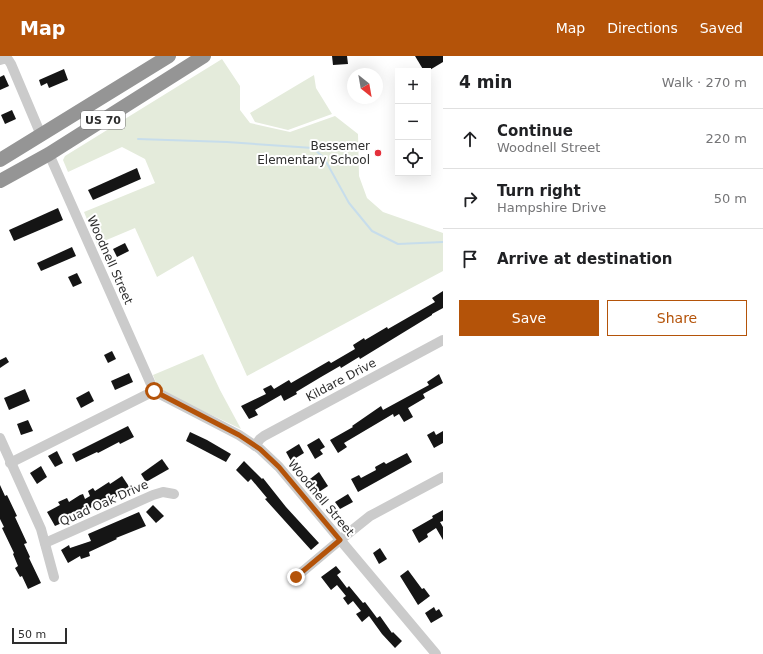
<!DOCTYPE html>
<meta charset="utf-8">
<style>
body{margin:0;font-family:"DejaVu Sans",sans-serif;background:#f6f6f6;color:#202124}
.controls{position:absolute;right:12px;top:12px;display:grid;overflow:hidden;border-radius:0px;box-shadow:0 4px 16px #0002}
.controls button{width:36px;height:36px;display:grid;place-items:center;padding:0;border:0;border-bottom:1px solid #e0e0e0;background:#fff;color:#202124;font:20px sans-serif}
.compass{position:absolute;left:347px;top:12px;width:36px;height:36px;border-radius:50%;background:#fff;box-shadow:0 4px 16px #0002;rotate:149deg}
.scale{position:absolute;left:12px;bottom:10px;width:55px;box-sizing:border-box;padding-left:4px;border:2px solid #2e2e2e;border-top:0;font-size:11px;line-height:14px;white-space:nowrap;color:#2e2e2e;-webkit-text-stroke:3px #fff;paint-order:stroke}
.stop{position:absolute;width:12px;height:12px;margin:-9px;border:3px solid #b45309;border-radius:50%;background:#fff}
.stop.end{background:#b45309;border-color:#fff;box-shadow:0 1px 4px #0008}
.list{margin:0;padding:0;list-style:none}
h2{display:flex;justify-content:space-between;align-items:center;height:52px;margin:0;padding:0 16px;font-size:17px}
h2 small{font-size:13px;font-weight:400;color:#757577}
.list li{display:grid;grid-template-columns:26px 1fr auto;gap:12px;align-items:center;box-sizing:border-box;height:60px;padding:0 16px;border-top:1px solid #e0e0e0}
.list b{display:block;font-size:15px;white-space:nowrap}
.list p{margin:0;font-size:13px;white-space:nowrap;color:#757577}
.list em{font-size:13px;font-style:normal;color:#757577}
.actions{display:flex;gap:8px;padding:12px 16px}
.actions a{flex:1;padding:9px 0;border:1px solid #b45309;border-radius:0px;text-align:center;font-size:14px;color:#b45309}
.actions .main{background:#b45309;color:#fff}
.icon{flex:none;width:22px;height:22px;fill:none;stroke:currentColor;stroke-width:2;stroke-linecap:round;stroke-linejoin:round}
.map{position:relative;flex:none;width:443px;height:598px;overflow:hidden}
header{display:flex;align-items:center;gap:24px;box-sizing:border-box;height:56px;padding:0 20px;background:#b45309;color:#fff}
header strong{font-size:19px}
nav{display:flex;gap:22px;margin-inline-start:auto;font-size:14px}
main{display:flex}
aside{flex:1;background:#fff}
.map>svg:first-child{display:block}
</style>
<header>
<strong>Map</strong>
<nav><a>Map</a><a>Directions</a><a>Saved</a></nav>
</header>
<main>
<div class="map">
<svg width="443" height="598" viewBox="0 0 443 598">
<rect width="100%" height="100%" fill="#fff"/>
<!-- green -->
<g fill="#e4ebdb">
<polygon points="222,3 240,30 240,54 250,67 290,76 335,60 358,78 359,120 367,142 383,156 443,177 443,215 247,320 193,200 157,221 135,172 97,188 84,156 155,127 145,103 122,91 68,116 63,104 65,100"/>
<polygon points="314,19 316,32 332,58 288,74 255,66 250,57"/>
<polygon points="203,298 220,334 241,373 165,337 157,329 153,319"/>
</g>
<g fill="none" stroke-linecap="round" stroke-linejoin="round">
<!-- stream -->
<polyline stroke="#c7ddeb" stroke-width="2" points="138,83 227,86 313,92 324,102 349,147 372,175 398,188 443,186"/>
</g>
<!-- building -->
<g fill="#151515">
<polygon points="332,0 347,0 348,8 333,9"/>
<polygon points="415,0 443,0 443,6 428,15 424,15"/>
<polygon points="64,13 68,24 49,32 47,27 41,30 39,24"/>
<polygon points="4,19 9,30 0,34 0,21"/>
<polygon points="12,54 16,63 5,68 1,59"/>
<polygon points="137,112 141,123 93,144 88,134"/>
<polygon points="58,152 63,164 14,185 9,174"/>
<polygon points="125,187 129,195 117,201 113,193"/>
<polygon points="72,191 76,200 41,215 37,207"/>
<polygon points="77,217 82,227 73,231 68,221"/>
<polygon points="443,235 443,252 432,258 432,259 360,303 359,301 341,312 340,310 321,321 296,336 297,338 284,345 281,339 255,354 258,359 249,363 241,350 266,338 263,333 271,329 274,333 289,324 291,327 329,305 331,307 355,293 353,289 364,282 365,284 387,271 388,273 435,246 432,242"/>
<polygon points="112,295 116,303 108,307 104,299"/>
<polygon points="6,301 9,306 0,312 0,304"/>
<polygon points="129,317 133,326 115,334 111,325"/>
<polygon points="439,318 443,327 423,338 425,342 408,352 413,361 404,366 399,358 394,361 393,358 344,387 347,391 338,397 330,384 353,371 352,370 381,350 383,354 429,329 427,326"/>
<polygon points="25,333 30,345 9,354 4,342"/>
<polygon points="89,335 94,345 81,352 76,342"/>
<polygon points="28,364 33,375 21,379 17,368"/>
<polygon points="128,370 134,381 120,388 119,386 98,397 97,396 76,406 72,398"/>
<polygon points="434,375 436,379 443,375 443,387 434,392 427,379"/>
<polygon points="190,376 207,384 231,398 226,406 186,385"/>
<polygon points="319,382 325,391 320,394 323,398 315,403 307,389"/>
<polygon points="299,388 304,397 291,405 286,396"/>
<polygon points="57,395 63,407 55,411 48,400"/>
<polygon points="407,397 412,406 358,436 351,423 359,419 361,422 376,414 375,411 384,406 386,408"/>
<polygon points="162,403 169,413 146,426 141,418"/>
<polygon points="244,405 262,423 263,422 286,451 319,487 311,494 265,443 267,442 251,423 248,426 236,414"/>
<polygon points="41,410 47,421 37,428 30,417"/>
<polygon points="319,416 328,430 319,436 310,423"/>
<polygon points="122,420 130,432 110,445 108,442 81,457 80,455 62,463 64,466 55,470 47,456 60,449 58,446 67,442 69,446 80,439 83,438 85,443 90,440 88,435 93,432 95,435 109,426 110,428"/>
<polygon points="0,429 5,440 7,439 17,460 15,461 27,487 24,488 30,501 29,502 41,527 28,533 22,520 20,521 15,512 18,510 13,498 14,497 2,472 4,471 0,463"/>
<polygon points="348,438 353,446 340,453 335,446"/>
<polygon points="153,449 164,460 156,467 146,456"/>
<polygon points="443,454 443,465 440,466 443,471 443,484 436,472 427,478 428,481 419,487 412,474 433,462 432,460"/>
<polygon points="139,456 146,470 116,482 117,483 89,496 90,500 81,503 80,500 68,507 61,494 69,489 70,492 91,485 88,478"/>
<polygon points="380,492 387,503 379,508 373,497"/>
<polygon points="336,510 341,516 337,519 347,532 349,530 363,547 365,546 377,562 380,560 392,577 393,576 402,585 395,592 382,578 369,560 362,566 356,558 361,555 353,545 348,549 343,542 346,540 337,529 331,534 321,521"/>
<polygon points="408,514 422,533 424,532 430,540 418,549 400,520"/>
<polygon points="434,551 436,555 439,553 443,560 431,567 425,557"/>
</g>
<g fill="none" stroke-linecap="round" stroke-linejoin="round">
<!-- minor -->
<g stroke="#cbcbcb" stroke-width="10">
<polyline points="0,4 7,2 11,8 41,79"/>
<polyline points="49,98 154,335 239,379 260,393 279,411 436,598"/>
<polyline points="0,382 41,473 54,521"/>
<polyline points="255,390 260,383 264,380 443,284"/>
<polyline points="10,407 154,335"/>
<polyline points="45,487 153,439 163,436 174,438"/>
<polyline points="296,521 340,484 370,460 443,421"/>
</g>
<!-- highway -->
<g stroke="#959595" stroke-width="14">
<polyline points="0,104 169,0"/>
<polyline points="0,125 49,98 204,0"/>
</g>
</g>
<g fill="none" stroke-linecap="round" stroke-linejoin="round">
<!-- route -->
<polyline stroke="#b45309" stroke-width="5" points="154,335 239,379 260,393 279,411 340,484 296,521"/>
</g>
<!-- markers -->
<circle fill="#e4303b" stroke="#fff" stroke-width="1.5" cx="378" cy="97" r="4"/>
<g text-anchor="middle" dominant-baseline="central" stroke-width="4" stroke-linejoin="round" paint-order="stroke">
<!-- shield labels -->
<rect fill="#fff" stroke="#6d6d6d" stroke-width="1" x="81" y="55" width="44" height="18" rx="3"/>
<g font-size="11" font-weight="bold" fill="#2e2e2e">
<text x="103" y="64">US 70</text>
</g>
<!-- poi labels -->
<g font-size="12" fill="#2e2e2e" stroke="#fff" text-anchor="end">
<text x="370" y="90">Bessemer<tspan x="370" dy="14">Elementary School</tspan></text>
</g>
<!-- street labels -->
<g font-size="12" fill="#2e2e2e" stroke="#fff">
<text transform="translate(110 204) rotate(66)">Woodnell Street</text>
<text transform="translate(341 324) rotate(-28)">Kildare Drive</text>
<text transform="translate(321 442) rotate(50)">Woodnell Street</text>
<text transform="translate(104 447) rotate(-24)">Quad Oak Drive</text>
</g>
</g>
</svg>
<div class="controls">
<button>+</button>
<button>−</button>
<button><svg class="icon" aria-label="locate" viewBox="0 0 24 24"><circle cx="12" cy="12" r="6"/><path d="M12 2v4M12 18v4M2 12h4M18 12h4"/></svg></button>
</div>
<svg class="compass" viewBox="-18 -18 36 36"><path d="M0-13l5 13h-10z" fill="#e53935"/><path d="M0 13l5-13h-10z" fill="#757577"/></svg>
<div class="scale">50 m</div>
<div class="stop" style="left:154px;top:335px"></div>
<div class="stop end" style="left:296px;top:521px"></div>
</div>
<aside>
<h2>4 min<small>Walk · 270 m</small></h2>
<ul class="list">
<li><svg class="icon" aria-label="ahead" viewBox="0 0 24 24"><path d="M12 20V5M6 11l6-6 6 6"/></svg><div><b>Continue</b><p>Woodnell Street</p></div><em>220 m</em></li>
<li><svg class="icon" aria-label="right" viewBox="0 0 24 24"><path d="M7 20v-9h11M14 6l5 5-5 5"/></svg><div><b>Turn right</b><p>Hampshire Drive</p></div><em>50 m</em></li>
<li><svg class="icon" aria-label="arrive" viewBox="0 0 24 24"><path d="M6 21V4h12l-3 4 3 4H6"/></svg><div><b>Arrive at destination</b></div></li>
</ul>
<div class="actions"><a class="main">Save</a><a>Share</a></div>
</aside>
</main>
